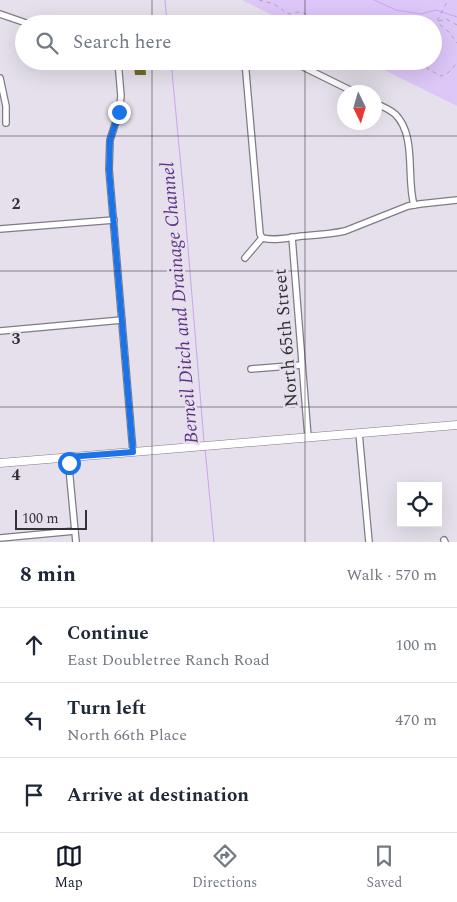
<!DOCTYPE html>
<meta charset="utf-8">
<style>
body{margin:0;font-family:Spectral,serif;background:#f6f6f7;color:#1f2937}
.controls{position:absolute;right:15px;bottom:15px;display:grid;overflow:hidden;border-radius:0px;box-shadow:0 5px 20px #0002}
.controls button{width:45px;height:45px;display:grid;place-items:center;padding:0;border:0;border-bottom:1px solid #e0e1e3;background:#fff;color:#1f2937;font:25px sans-serif}
.compass{position:absolute;left:337px;top:85px;width:45px;height:45px;border-radius:50%;background:#fff;box-shadow:0 5px 20px #0002;rotate:175deg}
.scale{position:absolute;left:15px;bottom:12px;width:72px;box-sizing:border-box;padding-left:5px;border:2px solid #333135;border-top:0;font-size:14px;line-height:18px;white-space:nowrap;color:#333135;-webkit-text-stroke:4px #e5e0eb;paint-order:stroke}
.stop{position:absolute;width:15px;height:15px;margin:-11px;border:4px solid #1a73e8;border-radius:50%;background:#fff}
.stop.end{background:#1a73e8;border-color:#fff;box-shadow:0 1px 5px #0008}
.list{margin:0;padding:0;list-style:none}
h2{display:flex;justify-content:space-between;align-items:center;height:65px;margin:0;padding:0 20px;font-size:21px}
h2 small{font-size:16px;font-weight:400;color:#747a83}
.list li{display:grid;grid-template-columns:32px 1fr auto;gap:15px;align-items:center;box-sizing:border-box;height:75px;padding:0 20px;border-top:1px solid #e0e1e3}
.list b{display:block;font-size:19px;white-space:nowrap}
.list p{margin:0;font-size:16px;white-space:nowrap;color:#747a83}
.list em{font-size:16px;font-style:normal;color:#747a83}
.icon{flex:none;width:28px;height:28px;fill:none;stroke:currentColor;stroke-width:2;stroke-linecap:round;stroke-linejoin:round}
.map{position:relative;flex:none;width:457px;height:542px;overflow:hidden}
.search{position:absolute;background:#fff;box-shadow:0 5px 20px #0002;left:15px;right:15px;top:15px;height:55px;display:flex;align-items:center;gap:12px;box-sizing:border-box;padding:0 18px;border-radius:28px;color:#747a83;font-size:19px}
.sheet{height:290px;background:#fff}
nav{display:flex;justify-content:space-around;align-items:center;box-sizing:border-box;height:70px;border-top:1px solid #e0e1e3;background:#fff;font-size:14px;color:#747a83}
nav a{display:grid;justify-items:center;gap:2px}
nav .on{color:#111827}
.map>svg:first-child{display:block}
</style>
<div class="map">
<svg width="457" height="542" viewBox="0 0 457 542">
<rect width="100%" height="100%" fill="#e5e0eb"/>
<!-- grass -->
<polygon fill="#ddc6f8" points="242,0 457,0 457,106 366,61 433,61 433,24 290,24"/>
<g fill="none" stroke-linecap="round" stroke-linejoin="round">
<!-- stream -->
<g stroke="#caa4f2" stroke-width="1">
<polyline points="165,0 167,24"/>
<polyline points="374,0 396,10 421,14 436,10 457,17"/>
<polyline points="171,61 184,199 204,442"/>
<polyline points="205,448 214,542"/>
</g>
</g>
<!-- building -->
<polygon fill="#6d6e28" points="130,61 145,61 146,75 135,75 134,66 136,66 136,63 131,64"/>
<g fill="none" stroke-linecap="round" stroke-linejoin="round">
<!-- street casing -->
<g stroke="#807b85" stroke-width="8">
<g id="street">
<polyline points="0,14 29,24"/>
<polyline points="118,61 121,96 119,112 110,140 109,169 133,452"/>
<polyline points="245,61 260,234 262,238"/>
<polyline points="291,61 354,92"/>
<polyline points="0,78 6,106 6,123"/>
<path d="M374 103C382 106 389 109 395 114 417 135 406 178 414 205"/>
<polyline points="0,229 114,220"/>
<polyline points="292,237 308,437"/>
<path d="M262 238C275 241 289 238 302 236 316 235 331 234 345 231L408 206 420 204 457 200"/>
<polyline points="245,258 262,238"/>
<polyline points="0,331 122,320"/>
<polyline points="251,369 302,365"/>
<polyline points="359,433 369,542"/>
<polyline points="68,457 76,542"/>
<polyline points="0,538 75,531"/>
<polyline points="444,540 445,542"/>
</g>
</g>
<!-- secondary casing -->
<g stroke="#807b85" stroke-width="9">
<polyline id="secondary" points="0,463 457,425"/>
</g>
<!-- path -->
<g stroke="#aca8b1" stroke-width="1" stroke-dasharray="4 4" stroke-linecap="butt">
<polyline points="259,0 274,4 287,13 290,14 298,12 305,13 313,21 318,24"/>
<polyline points="438,21 438,19 448,0"/>
<polyline points="457,25 446,19 439,21 439,24 450,33 457,43"/>
<polyline points="421,61 428,69 441,76 448,73 457,63"/>
</g>
<!-- street -->
<use href="#street" stroke="#fff" stroke-width="5.5"/>
<!-- secondary -->
<use href="#secondary" stroke="#fff" stroke-width="8"/>
</g>
<g fill="none" stroke-linecap="round" stroke-linejoin="round">
<!-- route -->
<polyline stroke="#1a73e8" stroke-width="6" points="69,463 68,457 133,452 109,169 110,140 119,112"/>
</g>
<!-- grid -->
<path fill="none" stroke="#333135" stroke-width="1" stroke-opacity="0.55" d="M152 0V24M305 0V24M152 61V542M305 61V542M0 136H457M0 271H457M0 407H457"/>
<g text-anchor="middle" dominant-baseline="central" stroke-width="5" stroke-linejoin="round" paint-order="stroke">
<!-- street labels -->
<g font-size="18" fill="#333135" stroke="#e5e0eb">
<text transform="translate(286 338) rotate(-95)">North 65th Street</text>
</g>
<!-- water labels -->
<g font-size="19" font-style="italic" fill="#61318a" stroke="#e5e0eb">
<text transform="translate(180 303) rotate(-95)">Berneil Ditch and Drainage Channel</text>
</g>
</g>
<g font-size="16" text-anchor="middle" font-weight="bold" fill="#333135" stroke="#e5e0eb" stroke-width="5" stroke-linejoin="round" paint-order="stroke">
<text x="16" y="209">2</text>
<text x="16" y="344">3</text>
<text x="16" y="480">4</text>
</g>
</svg>
<div class="controls">
<button><svg class="icon" aria-label="locate" viewBox="0 0 24 24"><circle cx="12" cy="12" r="6"/><path d="M12 2v4M12 18v4M2 12h4M18 12h4"/></svg></button>
</div>
<svg class="compass" viewBox="-18 -18 36 36"><path d="M0-13l5 13h-10z" fill="#e53935"/><path d="M0 13l5-13h-10z" fill="#747a83"/></svg>
<div class="scale">100 m</div>
<div class="stop" style="left:69px;top:463px"></div>
<div class="stop end" style="left:119px;top:112px"></div>
<div class="search"><svg class="icon" aria-label="search" viewBox="0 0 24 24"><circle cx="10" cy="10" r="6"/><path d="M15 15l6 6"/></svg>Search here</div>
</div>
<section class="sheet">
<h2>8 min<small>Walk · 570 m</small></h2>
<ul class="list">
<li><svg class="icon" aria-label="ahead" viewBox="0 0 24 24"><path d="M12 20V5M6 11l6-6 6 6"/></svg><div><b>Continue</b><p>East Doubletree Ranch Road</p></div><em>100 m</em></li>
<li><svg class="icon" aria-label="left" viewBox="0 0 24 24"><path d="M17 20v-9H6M10 6l-5 5 5 5"/></svg><div><b>Turn left</b><p>North 66th Place</p></div><em>470 m</em></li>
<li><svg class="icon" aria-label="arrive" viewBox="0 0 24 24"><path d="M6 21V4h12l-3 4 3 4H6"/></svg><div><b>Arrive at destination</b></div></li>
</ul>
</section>
<nav>
<a class="on"><svg class="icon" aria-label="map" viewBox="0 0 24 24"><path d="M3 6l6-2 6 2 6-2v14l-6 2-6-2-6 2zM9 4v14M15 6v14"/></svg>Map</a>
<a><svg class="icon" aria-label="directions" viewBox="0 0 24 24"><path d="M12 3l9 9-9 9-9-9zM9 14v-3h6M13 9l2 2-2 2"/></svg>Directions</a>
<a><svg class="icon" aria-label="saved" viewBox="0 0 24 24"><path d="M7 4h10v16l-5-4-5 4z"/></svg>Saved</a>
</nav>
